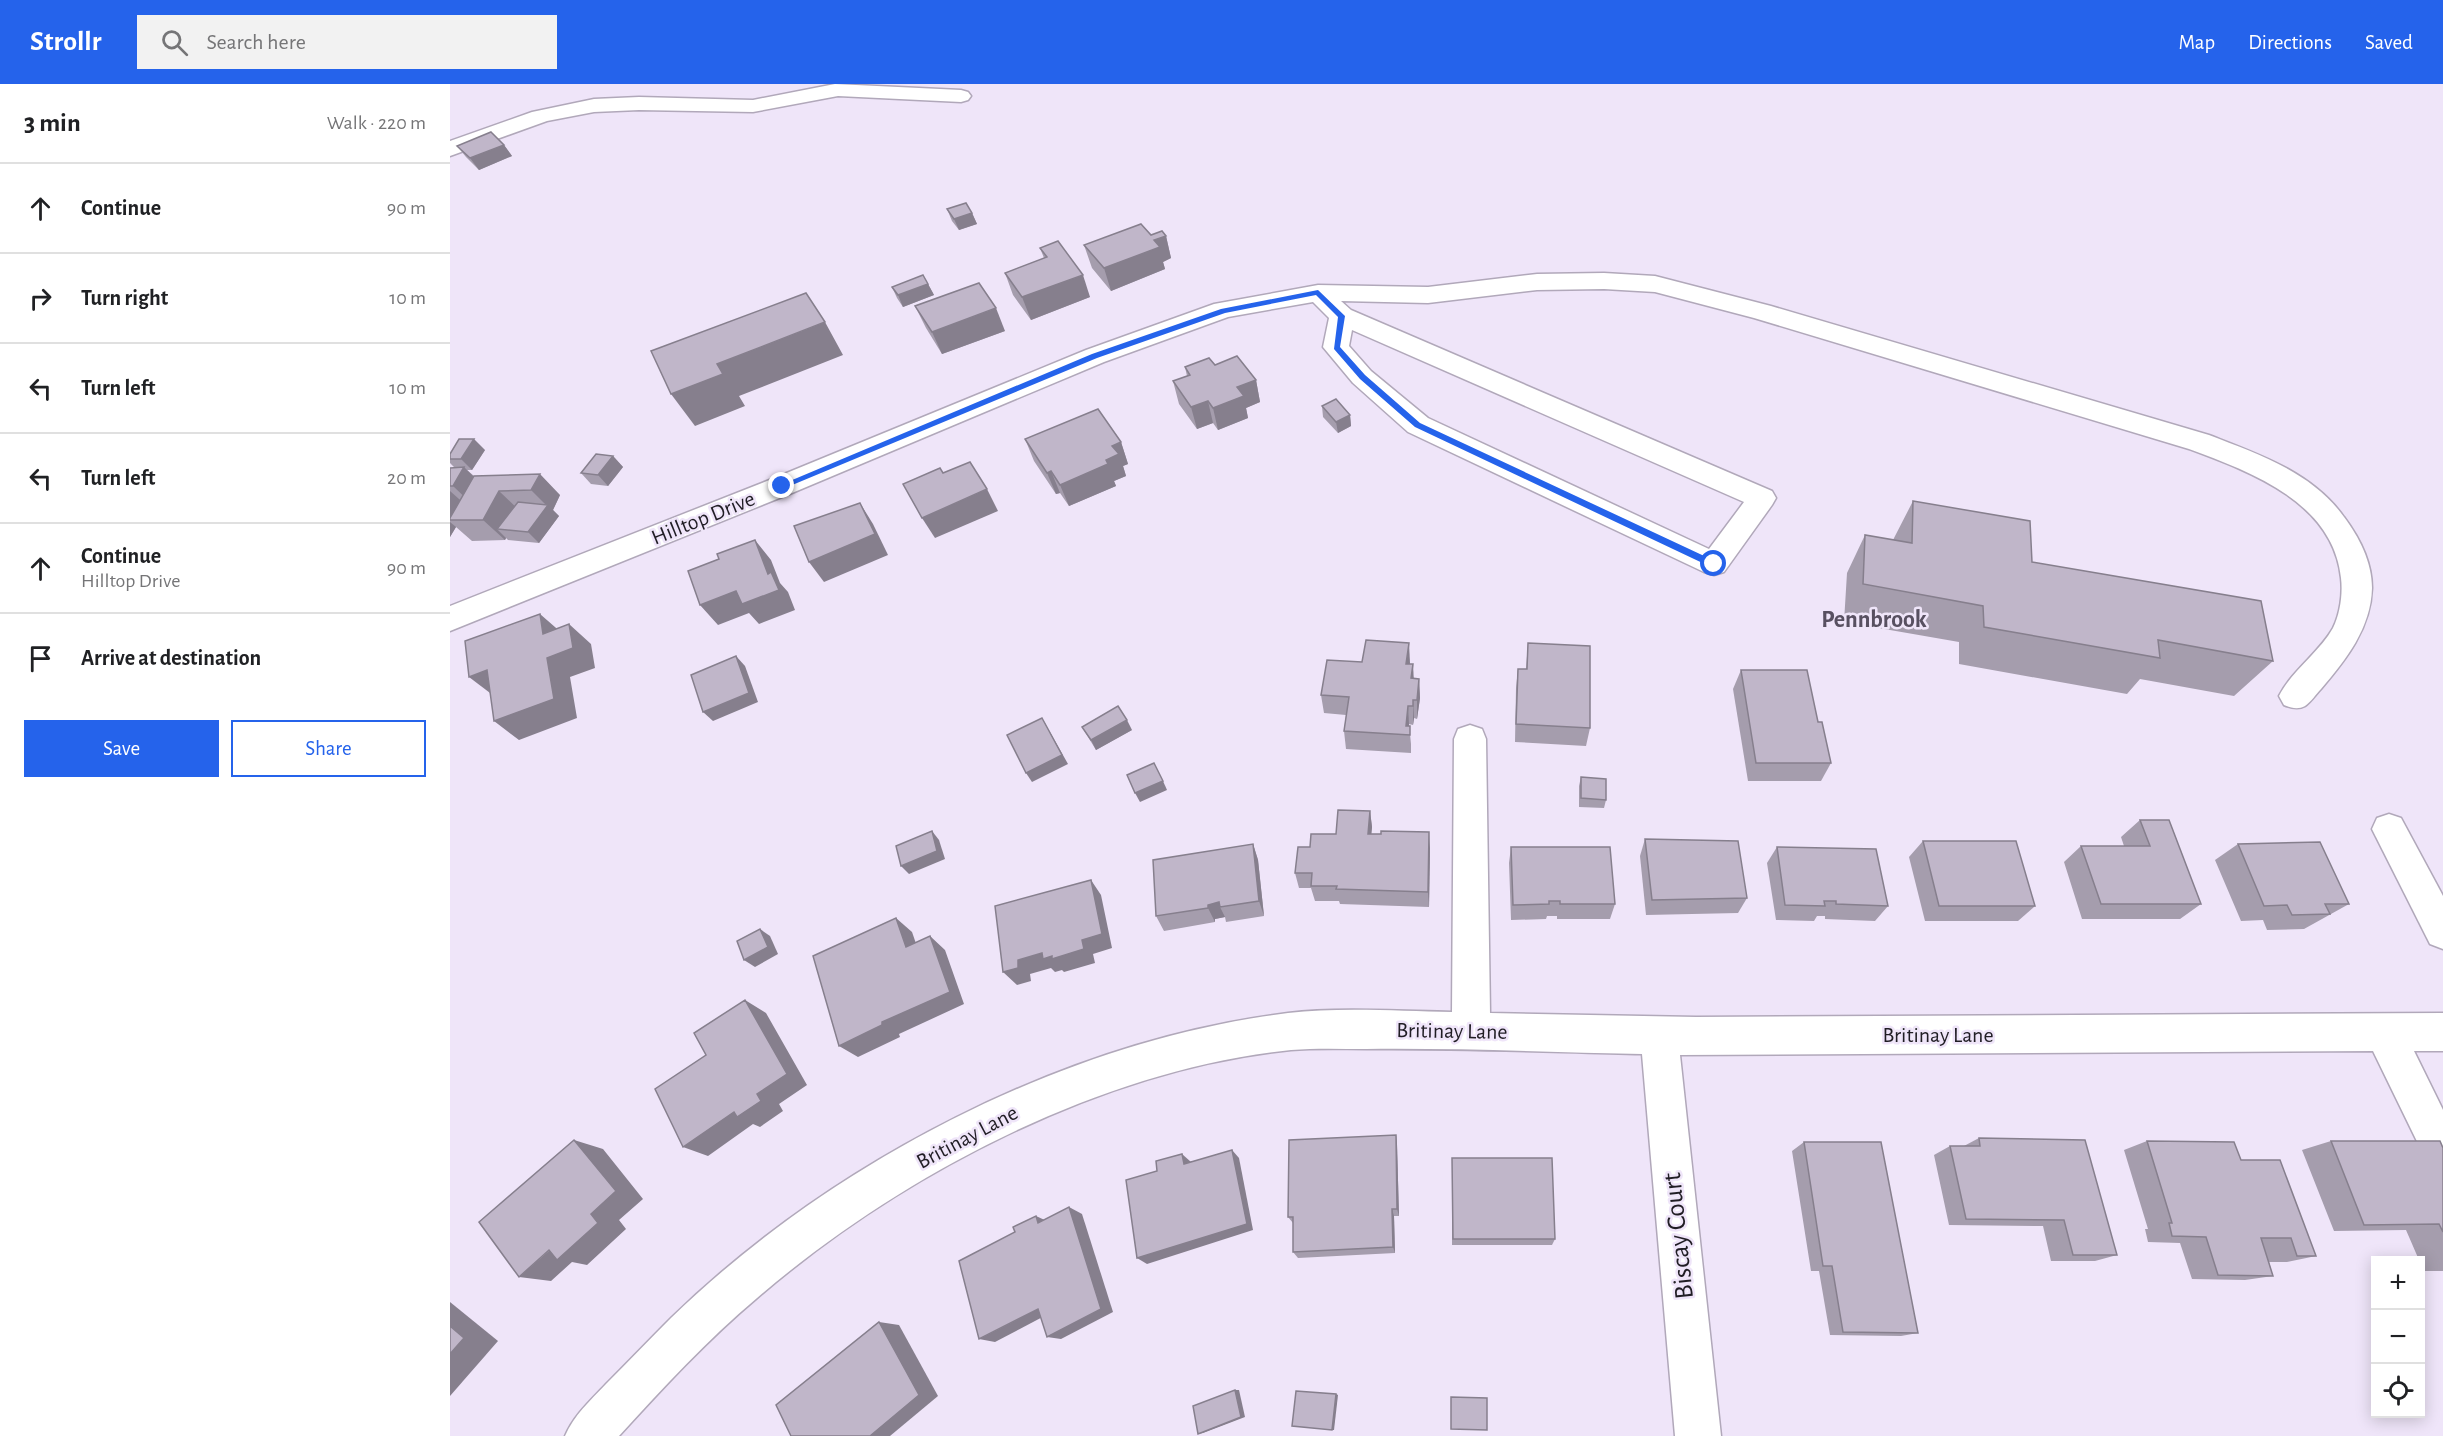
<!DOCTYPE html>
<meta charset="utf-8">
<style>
body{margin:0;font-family:"Alegreya Sans",sans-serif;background:#f2f2f2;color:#202124}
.controls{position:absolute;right:18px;bottom:18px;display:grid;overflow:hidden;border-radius:0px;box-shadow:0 3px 15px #0003}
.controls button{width:54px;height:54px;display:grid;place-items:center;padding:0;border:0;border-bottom:2px solid #e0e0e0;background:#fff;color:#202124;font:30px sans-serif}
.stop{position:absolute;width:18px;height:18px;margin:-14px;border:4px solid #2563eb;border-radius:50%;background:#fff}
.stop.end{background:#2563eb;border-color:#fff;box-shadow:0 2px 6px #0008}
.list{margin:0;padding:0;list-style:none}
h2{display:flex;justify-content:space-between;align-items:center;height:78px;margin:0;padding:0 24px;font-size:26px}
h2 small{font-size:20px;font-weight:400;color:#757577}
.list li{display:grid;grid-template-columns:39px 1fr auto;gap:18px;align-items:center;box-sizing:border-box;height:90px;padding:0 24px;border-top:2px solid #e0e0e0}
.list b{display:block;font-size:22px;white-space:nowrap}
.list p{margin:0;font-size:20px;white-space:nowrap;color:#757577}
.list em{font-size:20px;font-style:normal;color:#757577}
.actions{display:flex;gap:12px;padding:18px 24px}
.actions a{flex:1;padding:14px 0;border:2px solid #2563eb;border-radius:0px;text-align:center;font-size:21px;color:#2563eb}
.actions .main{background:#2563eb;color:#fff}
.icon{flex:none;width:33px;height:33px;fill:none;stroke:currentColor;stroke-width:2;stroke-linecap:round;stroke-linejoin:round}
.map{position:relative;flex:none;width:1993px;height:1352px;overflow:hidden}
header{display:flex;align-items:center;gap:36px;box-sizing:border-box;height:84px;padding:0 30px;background:#2563eb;color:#fff}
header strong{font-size:28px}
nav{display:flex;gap:33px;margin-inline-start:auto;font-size:21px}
.search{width:420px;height:54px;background:#f2f2f2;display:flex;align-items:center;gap:15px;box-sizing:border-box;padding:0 21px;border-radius:0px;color:#757577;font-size:22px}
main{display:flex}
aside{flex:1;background:#fff}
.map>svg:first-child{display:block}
</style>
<header>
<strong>Strollr</strong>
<div class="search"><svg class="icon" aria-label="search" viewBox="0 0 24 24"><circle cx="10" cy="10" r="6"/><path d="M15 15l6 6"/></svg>Search here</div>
<nav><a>Map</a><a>Directions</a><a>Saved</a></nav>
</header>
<main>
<aside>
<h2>3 min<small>Walk · 220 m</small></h2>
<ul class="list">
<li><svg class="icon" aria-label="ahead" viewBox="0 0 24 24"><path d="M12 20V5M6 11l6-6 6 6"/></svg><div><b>Continue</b></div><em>90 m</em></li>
<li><svg class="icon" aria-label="right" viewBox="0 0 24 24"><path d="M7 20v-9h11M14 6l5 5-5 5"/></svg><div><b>Turn right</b></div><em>10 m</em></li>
<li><svg class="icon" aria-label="left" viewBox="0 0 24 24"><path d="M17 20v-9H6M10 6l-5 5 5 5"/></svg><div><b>Turn left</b></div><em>10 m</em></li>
<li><svg class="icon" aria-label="left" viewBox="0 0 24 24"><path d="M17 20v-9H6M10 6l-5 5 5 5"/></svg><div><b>Turn left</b></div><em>20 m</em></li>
<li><svg class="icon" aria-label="ahead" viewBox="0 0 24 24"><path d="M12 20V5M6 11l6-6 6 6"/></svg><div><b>Continue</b><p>Hilltop Drive</p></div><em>90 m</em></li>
<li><svg class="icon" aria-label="arrive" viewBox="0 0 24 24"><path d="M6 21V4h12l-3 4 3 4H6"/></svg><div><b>Arrive at destination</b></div></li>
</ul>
<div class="actions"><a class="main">Save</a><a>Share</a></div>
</aside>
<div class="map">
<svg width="1993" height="1352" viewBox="0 0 1993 1352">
<rect width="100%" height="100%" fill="#efe5f9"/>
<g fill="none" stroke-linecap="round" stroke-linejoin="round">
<!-- minor casing -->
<g stroke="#b1a8ba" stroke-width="3">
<g id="minor">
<polygon points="385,0 511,6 518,8 521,12 518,16 511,18 388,12 303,28 189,26 144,28 97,37 0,72 0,57 82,28 144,15 189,13 303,16"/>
<path d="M1154 189 1205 192 1321 222 1759 351C1808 370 1862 388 1894 433 1909 453 1922 478 1922 504 1921 544 1896 576 1871 605 1866 610 1861 618 1855 622 1848 626 1841 624 1834 621L1829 612C1842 586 1869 569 1883 544 1890 530 1893 510 1891 494 1883 418 1801 388 1739 365L1304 234 1205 208 1154 205 1087 206 978 219 891 217 901 226 1322 407 1326 414 1322 421 1274 488 1264 491 1254 488 958 348 903 299 873 263 879 234 863 218 778 233 654 278 342 409 0 547V522L322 395 636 266 764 220 868 201 978 203 1087 190ZM902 246 1294 418 1259 465 978 334 921 287 899 262Z"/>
<path d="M1020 641 1032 645 1036 655 1040 929 1246 933 1993 929V967H1964L1993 1026V1088L1979 1082 1923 967 1230 971 1271 1352H1225L1192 970C1100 968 1008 964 916 965 891 965 866 964 841 966 652 985 450 1091 307 1214 257 1256 213 1304 169 1352H115C124 1331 140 1317 156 1300 178 1278 199 1256 221 1234 382 1078 614 957 838 929 889 923 950 927 1002 928L1004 655 1008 645Z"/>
<polygon points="1939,730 1951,734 1993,812 1993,865 1980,860 1922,745 1927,734"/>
</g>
</g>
<!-- minor -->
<use href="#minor" fill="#fff" fill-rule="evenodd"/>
</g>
<!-- wall -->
<g fill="#a59dad">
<polygon points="54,61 62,72 29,86 16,73 7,62"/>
<polygon points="497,125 522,129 527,140 509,146 502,137"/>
<polygon points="701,151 716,152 721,174 713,178 715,185 661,207 642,184 634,161"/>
<polygon points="590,164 640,213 581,236 563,211 555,189 594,174"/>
<polygon points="478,200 484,211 453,223 447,214 442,203"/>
<polygon points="465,222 555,247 492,270 476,244"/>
<polygon points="765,281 806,296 810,318 796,324 798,334 768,346 763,339 747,345 729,320 723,297 737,292 735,283"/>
<polygon points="872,322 900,331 901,342 888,349 873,333"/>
<polygon points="575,355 671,358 678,380 673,382 676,392 664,397 666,402 619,422 610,409 606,410 584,377"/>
<polygon points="35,366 22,386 17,386 24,392 110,411 103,426 109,432 89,459 58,456 56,454 55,456 22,457 6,443 0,453 0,384 5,384 0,379 0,370"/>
<polygon points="163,372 173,383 158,402 141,400 131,389"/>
<polygon points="1463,417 1582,478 1823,577 1784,612 1690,595 1677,610 1509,580 1509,558 1394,538 1397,489 1415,451 1443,456"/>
<polygon points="1078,559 1140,644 1136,662 1065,658 1066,604 1068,585 1076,585"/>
<polygon points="912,578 960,580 963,595 969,595 970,614 967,635 964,634 963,641 959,640 961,660 961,669 896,665 894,647 896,631 874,629 871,611"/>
<polygon points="1291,586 1368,638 1381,679 1371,697 1298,697 1283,605"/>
<polygon points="632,643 682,646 646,666"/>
<polygon points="1131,693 1156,716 1154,724 1129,723 1129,702"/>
<polygon points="920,727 922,743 921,750 980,764 979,823 890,820 889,817 865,817 861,804 849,804 845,789 860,763 886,750"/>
<polygon points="1690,736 1751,820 1730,835 1632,835 1614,778 1631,762 1674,762 1671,753"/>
<polygon points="1195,755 1297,814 1288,829 1196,831 1190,772"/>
<polygon points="1473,757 1585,822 1568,837 1475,837 1459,773"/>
<polygon points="803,760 808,776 814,832 776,838 775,833 765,835 765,838 714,847 706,832"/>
<polygon points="1788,760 1899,820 1854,845 1817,846 1813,836 1791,837 1765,776"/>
<polygon points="1061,763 1165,820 1160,835 1107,835 1107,832 1097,832 1096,835 1061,836 1059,779"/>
<polygon points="1327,763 1438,822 1425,837 1375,835 1375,832 1367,832 1364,837 1326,836 1317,779"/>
<polygon points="946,1051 947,1060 949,1132 944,1132 945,1169 848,1174 843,1168 843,1139 838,1133"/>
<polygon points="1529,1054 1667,1171 1645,1177 1601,1177 1593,1142 1499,1141 1484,1071 1500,1062 1514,1062"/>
<polygon points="1697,1057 1791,1076 1866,1172 1837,1178 1819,1178 1823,1192 1795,1196 1742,1195 1730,1159 1698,1158 1695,1145 1698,1145 1674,1066"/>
<polygon points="1881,1057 1993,1064 1993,1187 1973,1187 1971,1181 1971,1176 1969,1176 1956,1146 1884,1147 1852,1066"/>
<polygon points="1354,1058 1468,1249 1451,1252 1380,1251 1369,1187 1361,1187 1342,1067"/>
<polygon points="1002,1074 1105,1155 1102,1161 1002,1161"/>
</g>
<!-- shaded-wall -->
<g fill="#867f8d">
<polygon points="54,61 62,72 29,86 20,74"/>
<polygon points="522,129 527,140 509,146 504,135"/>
<polygon points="716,152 721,174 713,178 715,185 661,207 654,184 704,156"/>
<polygon points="633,191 640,213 581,236 572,213"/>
<polygon points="478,200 484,211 453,223 448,211"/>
<polygon points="546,224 555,247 492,270 482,248"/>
<polygon points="375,238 393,271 289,312 295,322 245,342 221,310 267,280"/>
<polygon points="806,296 810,318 796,324 798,334 768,346 763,324 787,303"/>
<polygon points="758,317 763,339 747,345 741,323"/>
<polygon points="900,331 901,342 888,349 886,338"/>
<polygon points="24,355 35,366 22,386 11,375"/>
<polygon points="671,358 678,380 673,382 676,392 664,397 666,402 619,422 610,401 656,376 662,362"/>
<polygon points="163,372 173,383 158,402 148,391"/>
<polygon points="14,383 36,405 25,423 3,402"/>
<polygon points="601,387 610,409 606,410 597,389"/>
<polygon points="90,390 110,411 103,426 109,432 89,459 78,448 97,422 81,406"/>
<polygon points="537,405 548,427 485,454 472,434"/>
<polygon points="0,407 18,423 0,436"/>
<polygon points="49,407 71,428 47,445 56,454 55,456 33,436"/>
<polygon points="410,419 423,440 438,471 374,498 359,478"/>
<polygon points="0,438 6,443 0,453"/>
<polygon points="305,456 321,476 330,499 338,508 345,526 309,540 299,529 268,541 250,521 318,490"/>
<polygon points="90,530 113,550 119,540 141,560 145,584 120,593 127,634 69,656 44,637 93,550"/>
<polygon points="959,559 960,579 957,599 956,580"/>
<polygon points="286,572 295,582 308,618 263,637 253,628"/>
<polygon points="963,580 964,599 961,594"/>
<polygon points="37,586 44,612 19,593"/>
<polygon points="969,595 970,614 967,635 967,616"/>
<polygon points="963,616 964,634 963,641"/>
<polygon points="958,622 959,640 958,651 956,642"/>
<polygon points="592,634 618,680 582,698 576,689"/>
<polygon points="677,636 682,646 646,666 641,656"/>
<polygon points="713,697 717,706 690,718 685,709"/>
<polygon points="920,727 922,743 920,766 918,750"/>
<polygon points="482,747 489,756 495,775 459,790 451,782"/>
<polygon points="979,748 980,764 979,823 978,808"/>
<polygon points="803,760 808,776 814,832 809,817"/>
<polygon points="641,796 651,811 662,864 643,870 645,879 614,888 612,886 605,888 601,884 580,890 581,897 567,901 553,888 568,876 632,856"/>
<polygon points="769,818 770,823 775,833 765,835 765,838 758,824 758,821"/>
<polygon points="446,834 462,848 472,877 456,863"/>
<polygon points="310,845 320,852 328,870 305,883 294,876"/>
<polygon points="480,852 495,866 514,920 449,950 450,953 408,973 389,962 432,938"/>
<polygon points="295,916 316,929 357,1001 329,1020 333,1027 310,1043 303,1040 258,1072 233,1063 307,1010"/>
<polygon points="946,1051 947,1060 949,1132 947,1125"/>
<polygon points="124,1056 153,1065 193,1115 169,1136 176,1145 137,1181 122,1178 101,1197 69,1193 141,1130"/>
<polygon points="782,1066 789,1074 803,1146 697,1180 687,1174"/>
<polygon points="732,1070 741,1078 734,1080"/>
<polygon points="619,1123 632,1130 663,1228 611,1255 597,1253"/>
<polygon points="942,1125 944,1132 945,1169 943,1163"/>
<polygon points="586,1132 599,1138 588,1139"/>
<polygon points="0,1218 48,1257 0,1312"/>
<polygon points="588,1225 602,1228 545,1258 529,1255"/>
<polygon points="429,1238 449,1241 488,1312 440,1352 420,1352"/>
<polygon points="785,1306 789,1306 795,1333 753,1349 748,1350"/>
<polygon points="886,1310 888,1311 884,1346 882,1346"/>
</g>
<!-- building -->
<g fill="#c0b6c9" stroke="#867f8d" stroke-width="1.5">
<polygon points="41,48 54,61 20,74 7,62"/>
<polygon points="516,119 522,129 504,135 497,125"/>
<polygon points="691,140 701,151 712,147 716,152 704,156 710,163 654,184 634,161"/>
<polygon points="608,157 633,191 572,213 555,189 597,173 590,164"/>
<polygon points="473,191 478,200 448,211 442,203"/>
<polygon points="529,199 546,224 482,248 465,222"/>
<polygon points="356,209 375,238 267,280 273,290 221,310 201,267"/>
<polygon points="787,272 806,296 787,303 794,312 763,324 758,317 741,323 723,297 740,291 735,283 759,274 765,281"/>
<polygon points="886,315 900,331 886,338 872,322"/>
<polygon points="648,325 671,358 662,362 669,370 656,376 658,380 610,401 601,387 597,389 575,355"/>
<polygon points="9,355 24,355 11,375 0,375 0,370"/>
<polygon points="146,370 163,372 148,391 131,389"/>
<polygon points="520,378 537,405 472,434 453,400 490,384 493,389"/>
<polygon points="14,383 3,402 0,402 0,384"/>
<polygon points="90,390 81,406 49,407 33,436 0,436 0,434 24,392"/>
<polygon points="1463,417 1580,437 1582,478 1811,517 1823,577 1708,556 1710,574 1534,543 1533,522 1413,500 1415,451 1462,459"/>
<polygon points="68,418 98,421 78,448 47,445"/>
<polygon points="410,419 425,450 359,478 344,442"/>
<polygon points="305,456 318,490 321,488 329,506 292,520 286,507 250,521 238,487 269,475 267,470"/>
<polygon points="90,530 93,550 119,540 123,564 97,574 104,615 44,637 37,586 19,593 15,557"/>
<polygon points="916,556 959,559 956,580 963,580 961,594 969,595 967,616 963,616 963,622 958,622 956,642 960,642 960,651 894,647 899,613 871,611 877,576 912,578"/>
<polygon points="1078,559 1140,562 1140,644 1066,640 1068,585 1077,585"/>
<polygon points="286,572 299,609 253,628 241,591"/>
<polygon points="1291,586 1357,586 1368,638 1372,638 1381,679 1306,679"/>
<polygon points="668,622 677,636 641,656 632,643"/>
<polygon points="592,634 612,671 576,689 557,651"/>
<polygon points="704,679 713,697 685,709 677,691"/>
<polygon points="1131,693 1156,695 1156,716 1131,714"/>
<polygon points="888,726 920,727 918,750 931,750 931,747 979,748 978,808 886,805 887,802 861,802 862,789 845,789 848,763 860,763 861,750 886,750"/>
<polygon points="1690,736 1719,736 1751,820 1651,820 1631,762 1700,762"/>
<polygon points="482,747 487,767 451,782 446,762"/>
<polygon points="1195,755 1288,757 1297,814 1202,816"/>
<polygon points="1473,757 1566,757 1585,822 1489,822"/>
<polygon points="1870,758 1899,820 1875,820 1880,830 1842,831 1837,821 1814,822 1788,760"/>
<polygon points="803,760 809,817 770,823 769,818 758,821 758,824 706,832 703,776"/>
<polygon points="1061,763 1160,763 1165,820 1110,820 1110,817 1099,817 1099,820 1063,821"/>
<polygon points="1327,763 1426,765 1438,822 1386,820 1386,817 1374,817 1375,822 1335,821"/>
<polygon points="641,796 652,850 632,856 634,865 602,875 602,872 593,875 592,869 568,876 568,884 553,888 545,822"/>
<polygon points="446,834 456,863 480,852 500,908 432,938 432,941 389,962 363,872"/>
<polygon points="310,845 318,863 294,876 287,857"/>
<polygon points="295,916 337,990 307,1010 311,1017 287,1033 284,1028 233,1063 205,1005 256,971 244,949"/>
<polygon points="946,1051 947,1125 942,1125 943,1163 843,1168 843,1133 838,1133 839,1056"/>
<polygon points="1529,1054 1635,1056 1667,1171 1623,1171 1614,1136 1516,1135 1500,1062 1530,1062"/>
<polygon points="124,1056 166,1107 141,1130 148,1139 107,1176 99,1166 69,1193 29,1138"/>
<polygon points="1697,1057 1784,1058 1791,1076 1830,1076 1866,1172 1847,1172 1841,1154 1811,1154 1823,1192 1768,1191 1756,1153 1722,1152 1719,1139 1722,1139"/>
<polygon points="1881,1057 1990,1057 1993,1064 1993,1148 1989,1140 1914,1141"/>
<polygon points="1354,1058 1431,1058 1468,1249 1393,1248 1382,1182 1373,1182"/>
<polygon points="782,1066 797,1140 687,1174 676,1096 707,1087 706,1077 732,1070 734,1080"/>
<polygon points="1002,1074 1102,1074 1105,1155 1003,1155"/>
<polygon points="619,1123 651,1225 597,1253 588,1225 529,1255 509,1177 565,1148 563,1143 586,1132 588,1139"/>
<polygon points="429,1238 469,1311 420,1352 341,1352 326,1321"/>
<polygon points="0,1242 14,1254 0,1270"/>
<polygon points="785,1306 791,1333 748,1350 743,1322"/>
<polygon points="846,1307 886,1310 882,1346 842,1342"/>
<polygon points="1001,1313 1037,1314 1037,1346 1001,1345"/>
</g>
<!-- route -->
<polygon fill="#2563eb" points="868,206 895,232 890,263 915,291 970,339 1267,478 1267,483 1261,483 965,343 910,295 884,265 888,233 866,211 775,229 647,274 335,404 328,402 642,270 771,225"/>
<g text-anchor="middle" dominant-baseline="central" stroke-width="5" stroke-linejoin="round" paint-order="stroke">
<!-- street labels -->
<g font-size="22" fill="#201d24" stroke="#efe5f9">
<text transform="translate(253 434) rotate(-22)">Hilltop Drive</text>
<text transform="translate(1002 947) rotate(1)">Britinay Lane</text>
<text x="1488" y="951">Britinay Lane</text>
<text transform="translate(517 1053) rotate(-28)">Britinay Lane</text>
</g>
<!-- neighbourhood labels -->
<g font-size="24" font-weight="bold" fill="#585061" stroke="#efe5f9">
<text x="1424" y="536">Pennbrook</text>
</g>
<!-- near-street labels -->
<g font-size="27" fill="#201d24" stroke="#efe5f9">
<text transform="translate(1228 1152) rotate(-96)">Biscay Court</text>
</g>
</g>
</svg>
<div class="controls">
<button>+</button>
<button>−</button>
<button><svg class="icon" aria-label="locate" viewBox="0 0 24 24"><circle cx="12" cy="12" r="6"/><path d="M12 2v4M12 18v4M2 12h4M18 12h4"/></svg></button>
</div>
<div class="stop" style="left:1264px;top:480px"></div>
<div class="stop end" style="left:332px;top:402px"></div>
</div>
</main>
